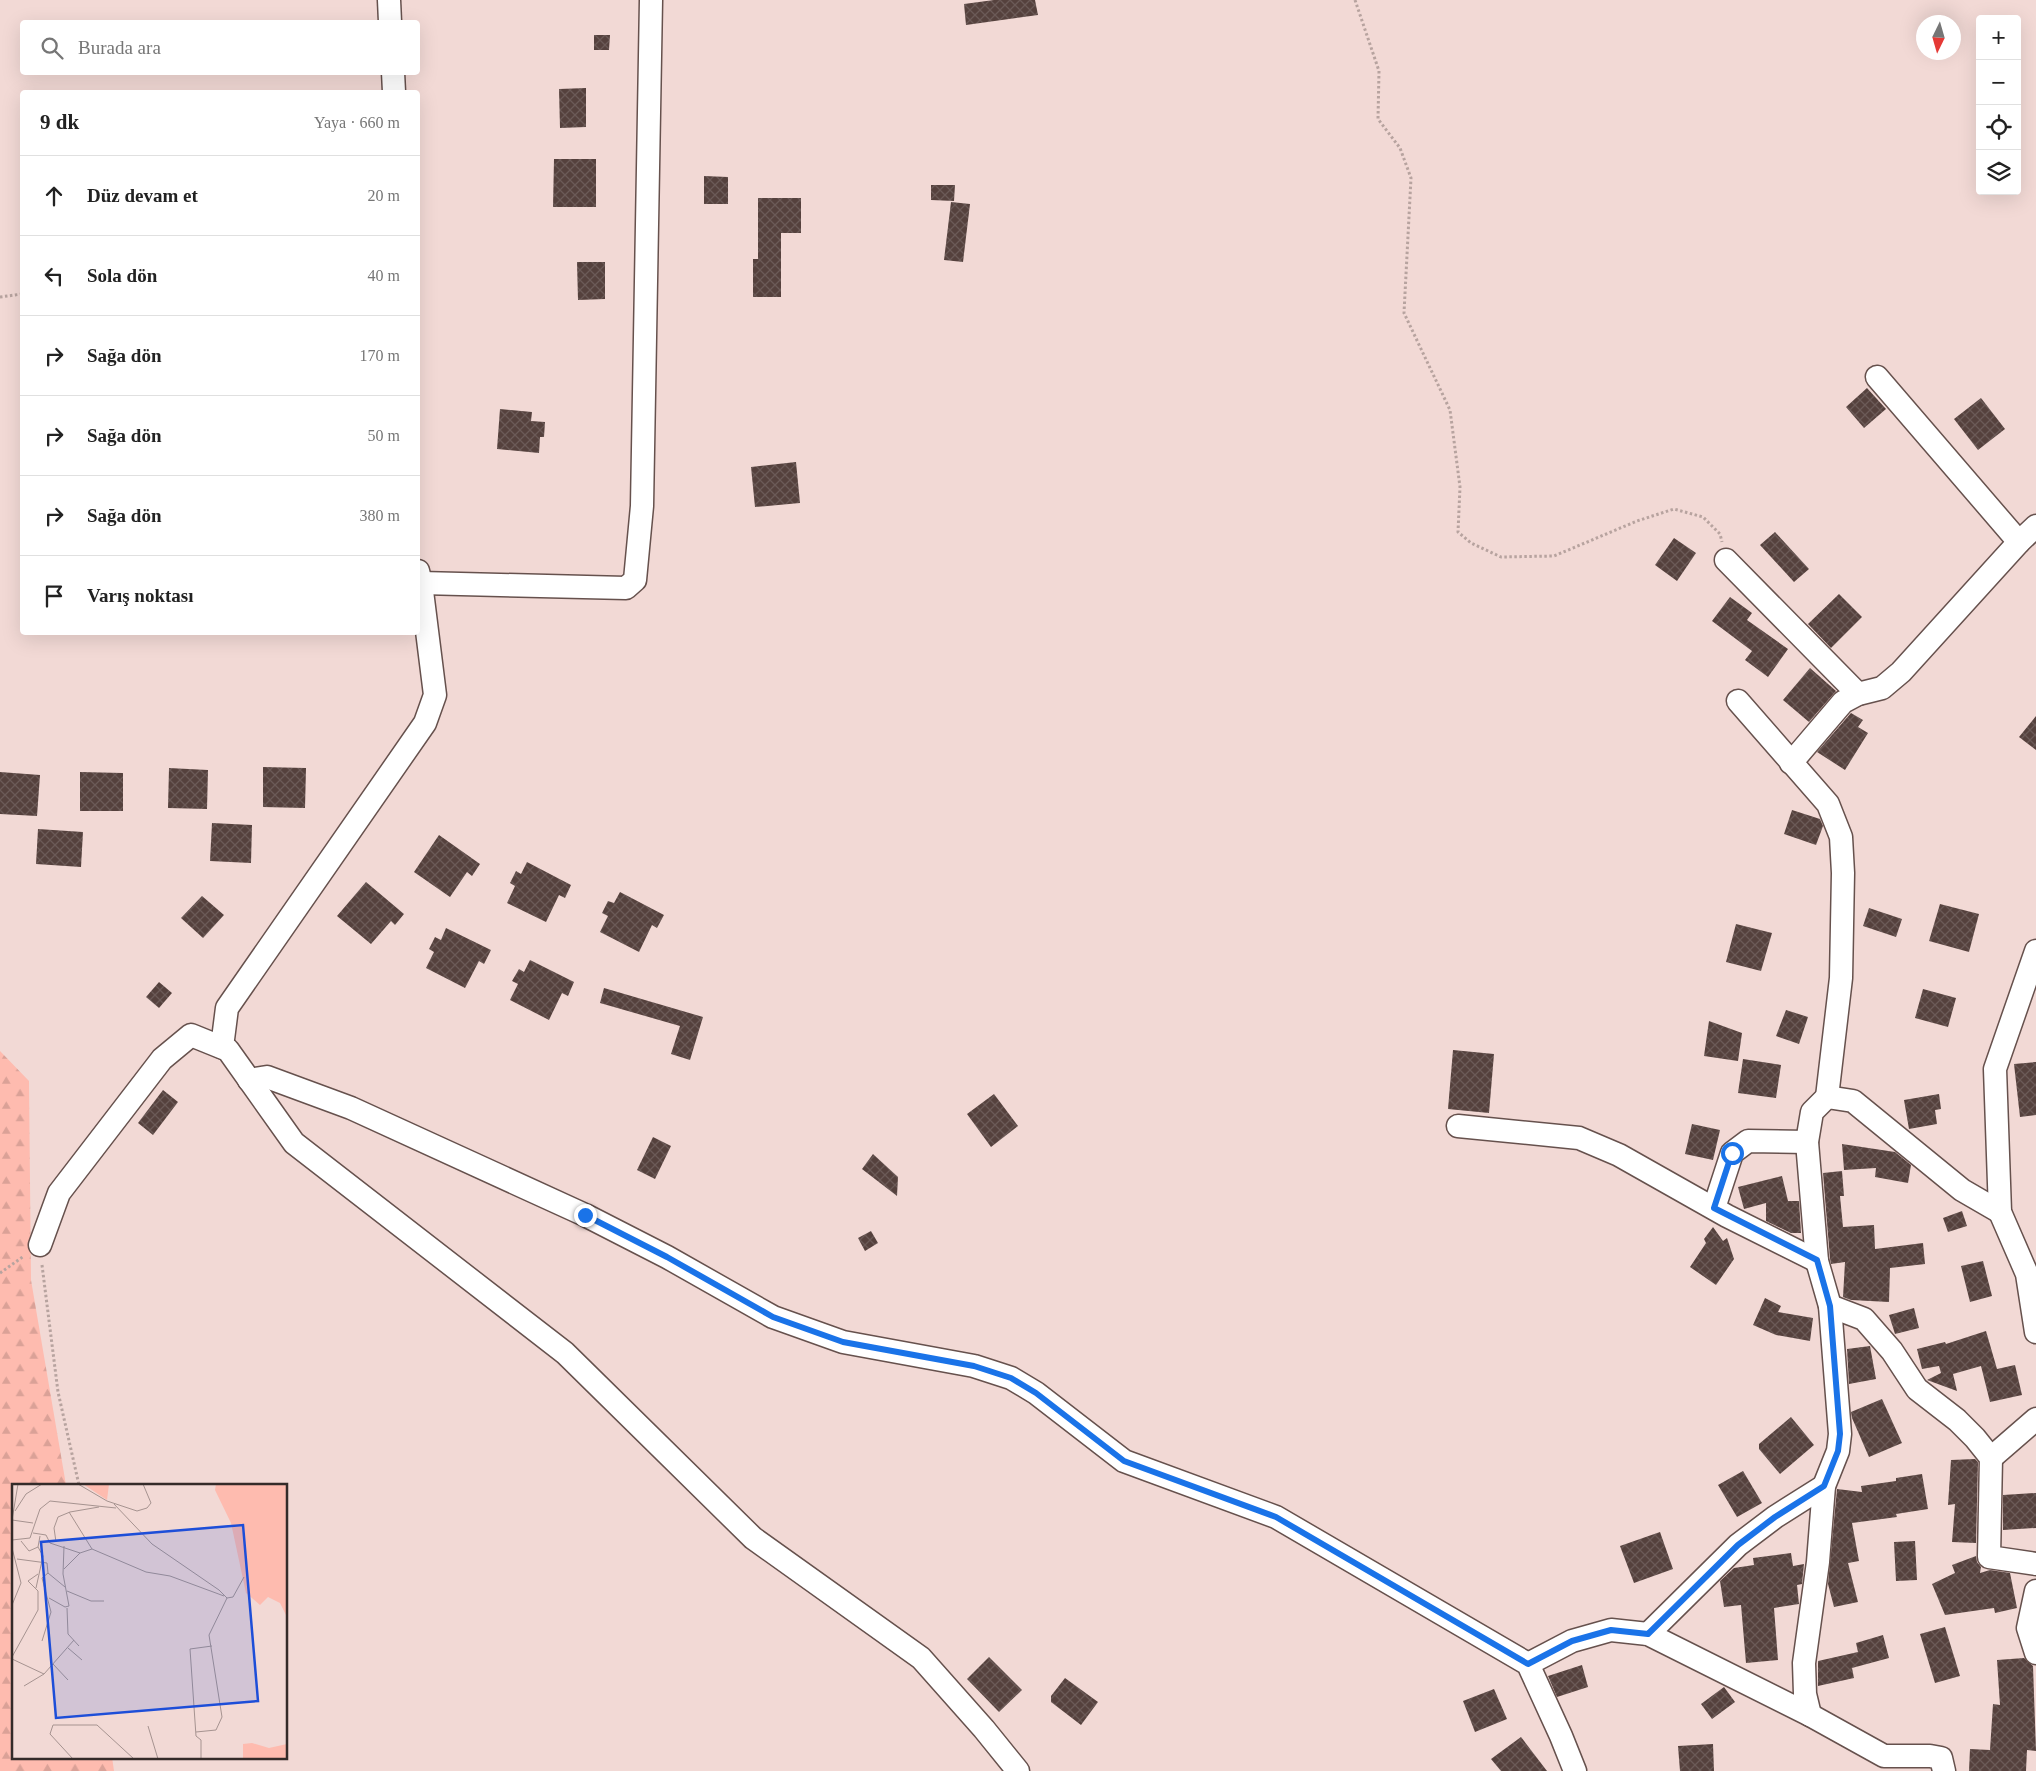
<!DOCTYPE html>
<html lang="tr">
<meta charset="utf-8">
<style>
body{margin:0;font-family:Georgia,serif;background:#f6f6f6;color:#222}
.controls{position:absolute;right:15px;top:15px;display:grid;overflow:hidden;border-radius:5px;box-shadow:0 5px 20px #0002}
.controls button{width:45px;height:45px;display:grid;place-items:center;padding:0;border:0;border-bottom:1px solid #e0e0e0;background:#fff;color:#222;font:25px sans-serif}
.compass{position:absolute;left:1916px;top:15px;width:45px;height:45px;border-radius:50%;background:#fff;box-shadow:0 5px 20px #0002;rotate:185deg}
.stop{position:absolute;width:15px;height:15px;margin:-11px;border:4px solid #1a73e8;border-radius:50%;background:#fff}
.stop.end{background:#1a73e8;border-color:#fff;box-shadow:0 1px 5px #0008}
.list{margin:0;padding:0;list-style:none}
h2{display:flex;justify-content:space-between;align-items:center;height:65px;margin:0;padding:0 20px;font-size:21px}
h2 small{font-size:16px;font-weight:400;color:#767676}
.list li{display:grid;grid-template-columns:32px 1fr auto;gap:15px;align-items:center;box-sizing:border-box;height:80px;padding:0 20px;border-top:1px solid #e0e0e0}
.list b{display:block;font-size:19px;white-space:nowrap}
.list em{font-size:16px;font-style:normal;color:#767676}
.icon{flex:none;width:28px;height:28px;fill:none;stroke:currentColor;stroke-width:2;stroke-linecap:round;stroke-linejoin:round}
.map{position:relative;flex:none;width:2036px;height:1771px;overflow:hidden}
.search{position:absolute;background:#fff;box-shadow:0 5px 20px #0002;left:20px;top:20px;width:400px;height:55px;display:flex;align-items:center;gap:12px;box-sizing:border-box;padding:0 18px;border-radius:5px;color:#767676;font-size:19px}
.panel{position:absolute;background:#fff;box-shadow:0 5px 20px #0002;left:20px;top:90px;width:400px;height:545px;border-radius:5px}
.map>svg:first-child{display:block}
</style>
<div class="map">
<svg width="2036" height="1771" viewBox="0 0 2036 1771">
<defs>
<pattern id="forest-firs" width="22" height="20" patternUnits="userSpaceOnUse" patternTransform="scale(1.25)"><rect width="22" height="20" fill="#febbaf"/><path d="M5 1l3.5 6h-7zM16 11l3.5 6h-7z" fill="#daa197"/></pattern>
<pattern id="building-cross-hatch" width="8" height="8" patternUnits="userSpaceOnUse" patternTransform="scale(1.25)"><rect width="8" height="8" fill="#55413d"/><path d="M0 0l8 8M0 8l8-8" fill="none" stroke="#6b5a57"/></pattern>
</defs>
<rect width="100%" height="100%" fill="#f2d9d5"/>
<!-- forest -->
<polygon fill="url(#forest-firs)" points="0,1051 29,1081 31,1280 66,1485 14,1485 14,1757 112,1757 114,1771 0,1771"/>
<!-- building -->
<g fill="url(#building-cross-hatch)">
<polygon points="994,0 1035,0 1038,15 966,25 964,4"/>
<polygon points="594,35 610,35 609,50 594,50"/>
<polygon points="586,88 586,127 560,128 559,89"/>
<polygon points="554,159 596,159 596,207 553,207"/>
<polygon points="704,176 728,177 728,204 704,204"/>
<polygon points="931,185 955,185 954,201 931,200"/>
<polygon points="758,198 801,198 801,233 781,233 781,297 753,297 753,259 758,259"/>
<polygon points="951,202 970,204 963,262 944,260"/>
<polygon points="577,262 605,262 605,299 578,300"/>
<polygon points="1867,388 1886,409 1864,428 1846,407"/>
<polygon points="1981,398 2005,429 1978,450 1954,419"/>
<polygon points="500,409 532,412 531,421 545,422 544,437 540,437 539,453 497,449"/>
<polygon points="796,462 800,503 755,507 751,467"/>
<polygon points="1775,532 1809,569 1794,582 1760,545"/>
<polygon points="1674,538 1696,553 1677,581 1655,565"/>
<polygon points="1839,594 1862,617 1831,648 1808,624"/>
<polygon points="1730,597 1752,613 1747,620 1788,649 1768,677 1745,660 1752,651 1712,621"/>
<polygon points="1810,668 1836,691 1809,722 1783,700"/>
<polygon points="1851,713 1863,720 1858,727 1868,733 1845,770 1817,752"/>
<polygon points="2036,716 2036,750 2019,737"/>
<polygon points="263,767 306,768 305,808 263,807"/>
<polygon points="169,768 208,770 207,809 168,808"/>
<polygon points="0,772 40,775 37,816 0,814"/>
<polygon points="80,772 123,773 123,811 80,811"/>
<polygon points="1792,810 1820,819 1823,826 1816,845 1784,834"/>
<polygon points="212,823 252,825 251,863 210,861"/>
<polygon points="38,829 83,832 81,867 36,864"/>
<polygon points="439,835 480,864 472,876 467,872 450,897 414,872"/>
<polygon points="527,862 571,885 565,898 559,895 546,922 507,903 515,886 510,883 516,871 521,874"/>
<polygon points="366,882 404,914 395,925 391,921 371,944 337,916"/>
<polygon points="620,892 664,915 657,928 652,925 639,952 600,932 608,916 602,913 608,901 614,903"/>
<polygon points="202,896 224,915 203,938 181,918"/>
<polygon points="1940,904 1979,914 1969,952 1929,941"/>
<polygon points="1869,908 1902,919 1896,937 1863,926"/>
<polygon points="1736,924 1772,933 1761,971 1726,962"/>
<polygon points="446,928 491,950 484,964 479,961 465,988 426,968 434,952 429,949 435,937 441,940"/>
<polygon points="530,960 574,982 568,996 562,993 549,1020 510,1000 518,984 512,981 519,969 524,972"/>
<polygon points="159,982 172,993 159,1008 146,997"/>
<polygon points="604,988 703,1017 690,1060 671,1054 680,1026 600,1003"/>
<polygon points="1923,989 1956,998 1948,1027 1915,1018"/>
<polygon points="1786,1010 1808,1017 1799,1044 1776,1036"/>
<polygon points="1709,1021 1742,1033 1738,1061 1704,1056"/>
<polygon points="1453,1050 1494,1054 1489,1113 1448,1109"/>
<polygon points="1743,1059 1781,1065 1776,1098 1738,1093"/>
<polygon points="2036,1062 2036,1115 2020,1117 2014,1064"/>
<polygon points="163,1090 178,1102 153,1135 138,1123"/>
<polygon points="994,1094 1018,1126 991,1147 967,1114"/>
<polygon points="1939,1094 1941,1109 1935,1110 1937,1124 1909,1129 1904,1100"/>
<polygon points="1692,1124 1720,1130 1713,1160 1685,1154"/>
<polygon points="653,1137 671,1146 655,1179 637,1170"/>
<polygon points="1842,1144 1895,1152 1911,1165 1908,1183 1875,1177 1876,1168 1844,1170"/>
<polygon points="873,1154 898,1177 897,1196 862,1169"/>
<polygon points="1842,1171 1844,1196 1840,1196 1843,1227 1874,1225 1875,1249 1923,1243 1925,1264 1890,1268 1889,1302 1851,1300 1843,1297 1845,1262 1831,1264 1830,1259 1823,1173"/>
<polygon points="1782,1176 1788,1201 1799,1201 1801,1233 1791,1233 1766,1221 1766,1203 1744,1209 1738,1187"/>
<polygon points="1962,1211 1967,1226 1948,1232 1943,1218"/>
<polygon points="1713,1227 1723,1241 1727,1238 1734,1259 1716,1285 1690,1267 1706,1243 1704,1239"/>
<polygon points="871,1231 878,1243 865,1251 858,1238"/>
<polygon points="1983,1261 1992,1296 1970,1302 1961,1266"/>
<polygon points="1765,1298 1781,1306 1778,1312 1813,1318 1810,1341 1776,1335 1753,1325"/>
<polygon points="1914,1308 1919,1328 1895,1334 1889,1315"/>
<polygon points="1986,1331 1997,1369 2015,1365 2022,1395 1990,1402 1981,1366 1953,1374 1957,1391 1927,1380 1941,1373 1939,1366 1922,1369 1917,1349 1945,1342 1946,1344"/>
<polygon points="1870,1346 1876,1379 1849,1384 1847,1349"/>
<polygon points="1882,1399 1902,1443 1869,1457 1852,1418 1851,1412"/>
<polygon points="1791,1417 1814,1445 1780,1474 1759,1449 1759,1444"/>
<polygon points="1975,1459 1978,1462 1976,1543 1952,1542 1955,1504 1948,1505 1951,1460"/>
<polygon points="1743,1471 1762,1503 1737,1517 1718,1485"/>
<polygon points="1922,1474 1928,1509 1896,1514 1897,1517 1852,1523 1859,1561 1848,1563 1858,1602 1834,1607 1828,1584 1837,1489 1862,1492 1861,1486 1896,1481 1896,1478"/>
<polygon points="2036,1493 2036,1528 2003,1530 2003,1495"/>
<polygon points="1660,1532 1673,1569 1634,1583 1620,1546"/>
<polygon points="1915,1541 1917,1580 1896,1581 1894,1542"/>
<polygon points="1791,1553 1793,1566 1804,1564 1802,1584 1797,1585 1799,1604 1774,1608 1778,1660 1746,1663 1741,1605 1724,1607 1720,1581 1734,1568 1754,1565 1753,1558"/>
<polygon points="1976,1556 1977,1562 1981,1567 1980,1573 1990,1570 2010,1573 2017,1608 1995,1613 1994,1608 1945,1615 1932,1584 1955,1573 1952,1565"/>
<polygon points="1945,1627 1960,1676 1935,1683 1920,1634"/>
<polygon points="1883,1635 1889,1658 1852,1668 1854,1678 1818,1686 1818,1661 1858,1652 1856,1643"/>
<polygon points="989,1657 1022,1690 999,1712 967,1679"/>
<polygon points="2024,1658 2033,1666 2036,1751 2027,1750 2026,1771 1969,1771 1970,1749 1990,1750 1993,1704 2000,1705 1997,1660"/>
<polygon points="1582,1665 1588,1687 1557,1697 1548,1676"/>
<polygon points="1065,1678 1098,1702 1081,1725 1051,1702 1051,1696"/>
<polygon points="1724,1687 1735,1702 1712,1719 1701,1704"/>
<polygon points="1494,1689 1507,1719 1475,1732 1463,1701"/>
<polygon points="1521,1737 1547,1771 1501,1771 1491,1759"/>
<polygon points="1713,1744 1714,1771 1680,1771 1678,1746"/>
</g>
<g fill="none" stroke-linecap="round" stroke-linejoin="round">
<!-- minor casing -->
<g stroke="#66514d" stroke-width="25">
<g id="minor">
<polyline points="389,0 390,22"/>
<polyline points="393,72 394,92"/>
<polyline points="1877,377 2019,542"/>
<polyline points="1726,560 1858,694"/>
<polyline points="421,583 626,588 635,580 642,506 651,0"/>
<polyline points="1738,701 1828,804 1841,837 1843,873 1841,978 1827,1097"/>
<polyline points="1791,763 1843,702 1858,694 1882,688 1901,672 2019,542 2036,526"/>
<polyline points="2036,951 1995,1069 2000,1212 2027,1274 2036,1332"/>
<polyline points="222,1047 227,1008 425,723 435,695 421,583 418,571"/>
<polyline points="249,1080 267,1077 351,1108 585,1215 667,1257 773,1317 843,1342 974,1366 1011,1378 1036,1393 1124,1461 1276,1517 1528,1664 1561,1736 1575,1771"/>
<polyline points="1458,1126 1579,1138 1619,1155 1727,1216 1817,1261"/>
<polyline points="1714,1208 1732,1153 1748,1141 1807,1142"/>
<polyline points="40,1245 59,1193 162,1059 191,1035 228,1050 294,1143 565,1353 753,1538 921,1658 984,1729 1018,1771"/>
<polyline points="1830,1306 1864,1319 1892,1351 1917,1389 1957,1420 1975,1438 1991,1458 1989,1557 2036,1564"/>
<polyline points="1991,1458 2036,1419"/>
<polyline points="2036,1591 2028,1628 2036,1653"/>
<polyline points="1648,1634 1738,1545 1775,1517 1824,1486"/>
<polyline points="1528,1664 1572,1641 1611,1630 1648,1634 1810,1715 1884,1756 1930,1756 1941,1758 1944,1771"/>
<polyline points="1810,1715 1805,1694 1804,1663 1818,1562 1824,1486 1838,1451 1840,1434 1830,1306 1817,1261 1807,1142 1812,1112 1827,1097 1853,1101 1962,1190 2000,1212"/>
</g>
</g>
<!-- path -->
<g stroke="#b7a39f" stroke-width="3" stroke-dasharray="2.5 2.5" stroke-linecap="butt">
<polyline points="1355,0 1379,71 1378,119 1400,148 1411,178 1404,313 1450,410 1460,487 1458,532 1471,543 1501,557 1554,556 1637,521 1674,509 1703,517 1720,534 1722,542"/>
<polyline points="0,297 22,294"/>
<polyline points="42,1265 58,1392 79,1485"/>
<polyline points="0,1273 24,1256"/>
<polyline points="141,1757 141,1758"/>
</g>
<!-- minor -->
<use href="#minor" stroke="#fff" stroke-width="22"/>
</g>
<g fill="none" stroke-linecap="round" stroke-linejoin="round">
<!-- route -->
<polyline stroke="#1a73e8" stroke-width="6" points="585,1215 667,1257 773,1317 843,1342 974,1366 1011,1378 1036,1393 1124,1461 1276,1517 1528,1664 1572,1641 1611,1630 1648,1634 1738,1545 1775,1517 1824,1486 1838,1451 1840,1434 1830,1306 1817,1260 1714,1208 1732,1153"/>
</g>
<!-- overview -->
<g transform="translate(12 1484)">
<rect width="275" height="275" fill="#f2d9d5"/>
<path d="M204 0H275V133L268 119 256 113 248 121 234 109 219 39 203 6ZM240 259 257 264 275 260V275H231V260Z" fill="#febbaf"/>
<path d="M71 0H97L95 16Z" fill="#febbaf"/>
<path fill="none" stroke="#a69390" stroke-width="1" d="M66 0 95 17 125 27 135 24 139 19 131 0M102 20 140 60 207 106 215 114 221 113 232 93M3 27 14 10 30 0M57 28 80 65 134 88 158 92 212 112M0 36 6 0M0 36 21 39M21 49 34 51 38 59 68 69 80 65M0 56 18 54 28 25 38 17 104 24M9 57 17 67 26 63M44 58 42 44 46 33 58 28 87 23M0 64 9 99 0 121M5 75 35 79 36 89 53 103M52 85 68 69M24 104 31 72 26 63 28 52M55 107 79 117H92M37 114 53 123 57 122 51 90 52 62M55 124 56 150 67 162M30 157 39 128 30 94 36 89M56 164 70 176M0 173 26 126V107L16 97 26 90M0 175 32 190M41 180 56 196M12 202 32 190 62 156M136 242 146 275M184 248 204 246 210 233 197 151 215 114M61 275 38 250 41 241H85L122 275M189 275V256L184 252 178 165 200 162"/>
<path fill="#1d4ed8" fill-opacity="0.15" stroke="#1d4ed8" stroke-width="2.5" d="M231 41 246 217 44 234 29 58Z"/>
<rect width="275" height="275" fill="none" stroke="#342b29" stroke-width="2.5"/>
</g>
</svg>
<div class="controls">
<button>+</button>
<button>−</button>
<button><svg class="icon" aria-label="locate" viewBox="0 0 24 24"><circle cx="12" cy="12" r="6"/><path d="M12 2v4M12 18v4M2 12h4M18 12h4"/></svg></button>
<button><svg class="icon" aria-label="layers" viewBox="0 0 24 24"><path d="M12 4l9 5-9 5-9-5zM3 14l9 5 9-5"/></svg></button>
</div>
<svg class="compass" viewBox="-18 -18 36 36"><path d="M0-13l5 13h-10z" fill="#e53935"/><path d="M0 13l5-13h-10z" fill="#767676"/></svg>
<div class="stop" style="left:1732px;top:1153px"></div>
<div class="stop end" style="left:585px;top:1215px"></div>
<div class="search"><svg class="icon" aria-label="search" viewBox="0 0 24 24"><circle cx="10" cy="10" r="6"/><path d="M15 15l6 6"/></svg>Burada ara</div>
<section class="panel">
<h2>9 dk<small>Yaya · 660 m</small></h2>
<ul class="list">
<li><svg class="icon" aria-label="ahead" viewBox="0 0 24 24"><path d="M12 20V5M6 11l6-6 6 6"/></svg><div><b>Düz devam et</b></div><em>20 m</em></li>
<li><svg class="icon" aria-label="left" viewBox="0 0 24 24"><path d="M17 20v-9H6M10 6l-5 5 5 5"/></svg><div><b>Sola dön</b></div><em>40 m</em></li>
<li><svg class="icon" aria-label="right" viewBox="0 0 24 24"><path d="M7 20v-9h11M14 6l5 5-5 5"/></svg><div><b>Sağa dön</b></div><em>170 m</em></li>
<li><svg class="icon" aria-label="right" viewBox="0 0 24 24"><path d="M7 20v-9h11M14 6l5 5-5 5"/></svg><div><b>Sağa dön</b></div><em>50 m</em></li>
<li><svg class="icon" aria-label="right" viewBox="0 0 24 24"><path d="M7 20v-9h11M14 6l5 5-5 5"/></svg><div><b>Sağa dön</b></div><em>380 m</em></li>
<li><svg class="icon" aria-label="arrive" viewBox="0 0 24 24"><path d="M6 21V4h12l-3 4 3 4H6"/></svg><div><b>Varış noktası</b></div></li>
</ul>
</section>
</div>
